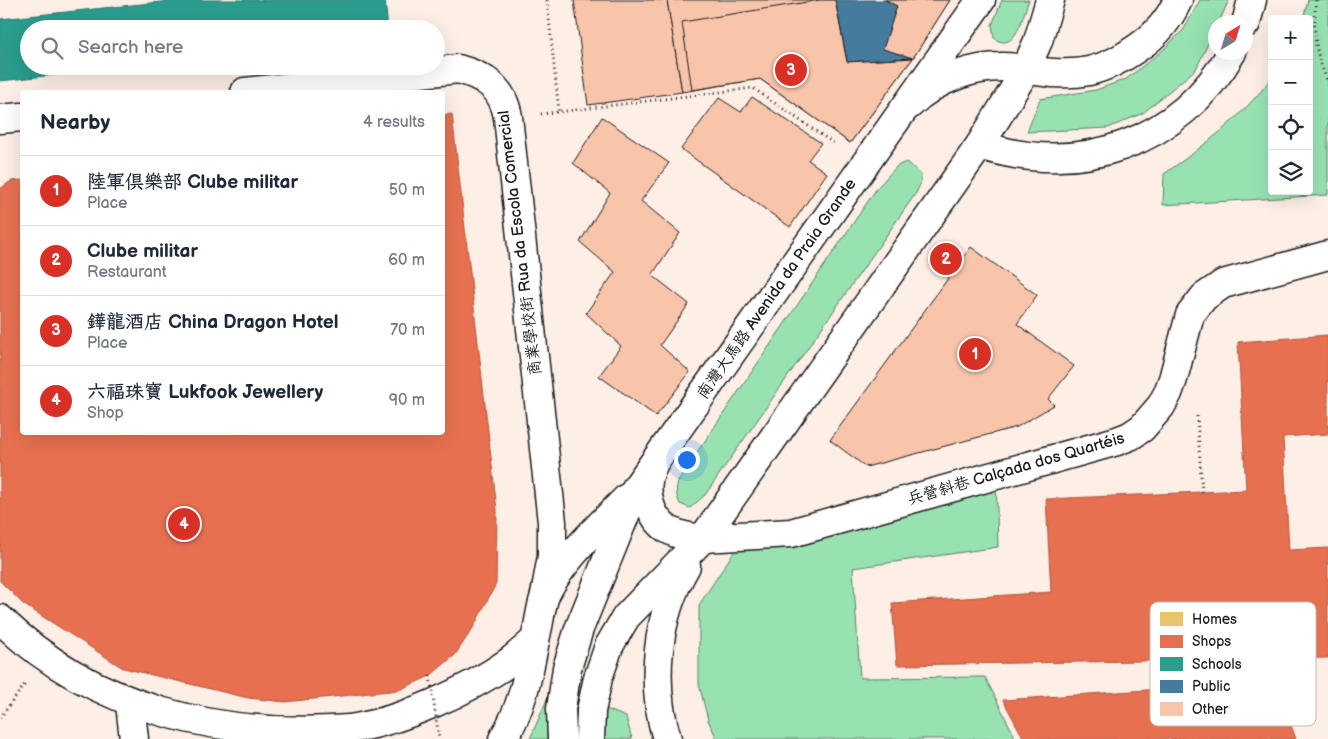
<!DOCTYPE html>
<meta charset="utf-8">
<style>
body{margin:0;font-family:"Balsamiq Sans","LXGW WenKai TC",sans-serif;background:#f6f6f7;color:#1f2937}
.controls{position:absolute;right:15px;top:15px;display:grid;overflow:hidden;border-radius:5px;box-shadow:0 5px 20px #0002}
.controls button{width:45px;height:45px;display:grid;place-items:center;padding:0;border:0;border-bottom:1px solid #e0e1e3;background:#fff;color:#1f2937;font:25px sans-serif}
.compass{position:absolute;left:1208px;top:15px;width:45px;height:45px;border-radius:50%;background:#fff;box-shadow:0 5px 20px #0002;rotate:38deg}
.you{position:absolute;left:686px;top:459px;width:18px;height:18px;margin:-12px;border:4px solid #fff;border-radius:50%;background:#1a73e8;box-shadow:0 0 0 8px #1a73e833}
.badge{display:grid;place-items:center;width:32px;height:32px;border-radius:50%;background:#d93025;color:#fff;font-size:16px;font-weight:700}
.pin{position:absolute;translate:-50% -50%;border:2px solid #fff;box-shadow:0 1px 5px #0006}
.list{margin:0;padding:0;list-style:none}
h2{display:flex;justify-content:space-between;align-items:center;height:65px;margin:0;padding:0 20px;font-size:21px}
h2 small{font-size:16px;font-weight:400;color:#747a83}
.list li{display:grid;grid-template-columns:32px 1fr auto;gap:15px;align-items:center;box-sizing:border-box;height:70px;padding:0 20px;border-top:1px solid #e0e1e3}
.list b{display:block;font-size:19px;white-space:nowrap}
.list p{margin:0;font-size:16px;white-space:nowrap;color:#747a83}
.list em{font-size:16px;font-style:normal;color:#747a83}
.icon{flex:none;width:28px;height:28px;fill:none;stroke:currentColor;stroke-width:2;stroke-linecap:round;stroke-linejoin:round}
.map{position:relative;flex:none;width:1328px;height:739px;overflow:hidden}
.search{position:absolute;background:#fff;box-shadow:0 5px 20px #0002;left:20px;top:20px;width:425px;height:55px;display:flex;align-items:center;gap:12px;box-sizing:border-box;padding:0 18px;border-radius:28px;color:#747a83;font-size:19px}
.panel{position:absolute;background:#fff;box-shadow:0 5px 20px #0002;left:20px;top:90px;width:425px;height:345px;border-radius:5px}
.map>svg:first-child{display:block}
</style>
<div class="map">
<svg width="1328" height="739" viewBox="0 0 1328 739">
<rect width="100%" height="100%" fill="#fdeee6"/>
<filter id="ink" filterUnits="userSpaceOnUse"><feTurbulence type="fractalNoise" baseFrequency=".02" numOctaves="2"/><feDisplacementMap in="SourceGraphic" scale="10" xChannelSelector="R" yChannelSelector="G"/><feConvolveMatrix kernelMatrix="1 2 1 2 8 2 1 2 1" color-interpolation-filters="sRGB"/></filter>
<g filter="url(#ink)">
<!-- green -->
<g fill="#98e2b2" stroke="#5a7f67">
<path d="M1002 0H1029C1023 14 1016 55 994 38L992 25Z"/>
<polygon points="1200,0 1229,0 1219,22 1216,22 1215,29 1196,69 1143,113 1108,128 1027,132 1040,99 1096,90 1126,79 1162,51 1184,29"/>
<path d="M1308 0H1328V195L1163 205 1164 174C1204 146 1243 117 1272 77V191H1309V19H1303Z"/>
<path d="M906 162C922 174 926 173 916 193L705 495 690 508 680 504C675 493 675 487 681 476L877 188 897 166Z"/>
<polygon points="996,477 998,547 853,568 860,678 985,677 1016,739 717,739 708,720 699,684 699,605 741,541"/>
<polygon points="552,687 626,717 632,739 530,739"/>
</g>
<!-- homes -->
<g fill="#e9c46a" stroke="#ac9253">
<polygon points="442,360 476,387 442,429"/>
<polygon points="232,432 440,432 358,534"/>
</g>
<!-- shops -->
<g fill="#e76f51" stroke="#aa5641">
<polygon points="452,114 497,510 496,584 473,628 455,655 430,676 399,690 285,702 248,698 123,668 23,604 0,581 0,189 11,181 22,180 22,432 442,432 442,115"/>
<polygon points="1328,335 1328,434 1283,437 1289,550 1328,548 1328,658 897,665 892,603 1051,592 1046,499 1246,490 1238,342"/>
<polygon points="1275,681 1296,739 1024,739 1003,700"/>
</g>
<!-- schools -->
<polygon fill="#2a9d8f" stroke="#26766c" points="179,0 385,0 388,29 29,29 29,66 136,66 0,81 0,19"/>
<!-- public -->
<polygon fill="#457b9d" stroke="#395e76" points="835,0 950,0 913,58 847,62"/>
<!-- building -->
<g fill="#f9c5aa" stroke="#1c1c1c">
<polygon points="574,0 667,0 682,92 588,105"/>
<polygon points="667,0 835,0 847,62 913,58 850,143 760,79 682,92"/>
<polygon points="820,0 835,0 847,62 913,58 850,143 760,79 692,90 682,22"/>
<polygon points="885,0 950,0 913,58 883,49 897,6"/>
<polygon points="752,97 821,143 808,160 827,173 790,227 681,149 719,98 741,112"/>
<polygon points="602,117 669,163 641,201 680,233 652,275 689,304 660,345 690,372 656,416 599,376 621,346 586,313 615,272 580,242 610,193 573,163"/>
<polygon points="971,247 1037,295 1017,324 1074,366 1048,399 1054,405 1017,427 866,467 830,440"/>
</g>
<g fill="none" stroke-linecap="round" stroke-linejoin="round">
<!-- minor casing -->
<g stroke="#1c1c1c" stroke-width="31">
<g id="minor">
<polyline points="1246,23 1252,0"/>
<path d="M245 92 458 69C485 76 503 88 508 117L552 522V556L545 595"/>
<path d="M909 105C936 78 979 63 1017 68 1041 72 1064 76 1089 71 1107 67 1125 57 1140 46 1156 35 1170 18 1178 0"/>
<polyline points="0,119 22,117"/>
<path d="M980 145C1079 178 1179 144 1232 52"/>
<polyline points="703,538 791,533 1117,441 1130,436 1142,428 1161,406 1168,393 1173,379 1190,315 1204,297 1223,284 1328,255"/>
<path d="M0 619C93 709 221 739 349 729 399 722 468 691 509 662 518 655 527 647 535 640"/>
<polyline points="130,704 134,739"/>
</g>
</g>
<!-- major casing -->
<g stroke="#1c1c1c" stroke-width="31">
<g id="major">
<path d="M652 468C642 488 649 518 669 530 680 536 691 538 703 538"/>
<path d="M503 739C524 706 529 668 537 631 540 619 541 604 546 593 563 559 600 525 627 498"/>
<polyline points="562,739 561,709 567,668 579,629 636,488 981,0"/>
<polyline points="590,739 591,711 598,678 609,646 626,617 703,538 980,145 1024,73 1038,41 1050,0"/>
<path d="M667 739C650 683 656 617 686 566"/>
</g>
</g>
<!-- path -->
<g stroke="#1c1c1c" stroke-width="3" stroke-dasharray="1 4" stroke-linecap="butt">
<polyline points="547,0 559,112"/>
<path d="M1316 0C1313 33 1314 50 1328 82"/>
<polyline points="541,114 753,88 836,145"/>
<polyline points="1197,416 1202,492"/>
<polyline points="0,718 25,684"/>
</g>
<!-- minor -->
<use href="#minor" stroke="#fff" stroke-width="28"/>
<!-- major -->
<use href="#major" stroke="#fff" stroke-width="28"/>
<!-- path-bridge -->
<polyline stroke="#1c1c1c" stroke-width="3" stroke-dasharray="1 4" stroke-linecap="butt" points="430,676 439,739"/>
</g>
</g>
<g text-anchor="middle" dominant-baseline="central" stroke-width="5" stroke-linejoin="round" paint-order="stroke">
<!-- street labels -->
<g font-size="16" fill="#1c1c1c" stroke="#fff">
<text transform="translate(520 243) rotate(-97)">商業學校街 Rua da Escola Comercial</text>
<text transform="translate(777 289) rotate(-55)">南灣大馬路 Avenida da Praia Grande</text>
<text transform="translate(1016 469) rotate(-16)">兵營斜巷 Calçada dos Quartéis</text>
</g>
</g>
<!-- legend -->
<rect x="1150" y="602" width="166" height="124" rx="8" fill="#fff" stroke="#bbb" stroke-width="1"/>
<rect x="1160" y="612" width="23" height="14" fill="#e9c46a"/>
<rect x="1160" y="635" width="23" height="13" fill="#e76f51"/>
<rect x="1160" y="657" width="23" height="14" fill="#2a9d8f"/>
<rect x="1160" y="680" width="23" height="13" fill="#457b9d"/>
<rect x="1160" y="702" width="23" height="14" fill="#f9c5aa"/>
<g font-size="14" fill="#1c1c1c">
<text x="1192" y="624">Homes</text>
<text x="1192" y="646">Shops</text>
<text x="1192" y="669">Schools</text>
<text x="1192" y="691">Public</text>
<text x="1192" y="714">Other</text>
</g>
</svg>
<div class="controls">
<button>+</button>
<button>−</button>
<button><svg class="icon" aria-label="locate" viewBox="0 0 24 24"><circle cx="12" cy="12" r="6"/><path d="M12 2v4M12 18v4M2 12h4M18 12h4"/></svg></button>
<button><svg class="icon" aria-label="layers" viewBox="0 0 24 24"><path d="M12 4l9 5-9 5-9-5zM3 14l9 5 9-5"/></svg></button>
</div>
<svg class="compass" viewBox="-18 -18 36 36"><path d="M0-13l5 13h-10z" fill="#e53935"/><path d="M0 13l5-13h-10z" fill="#747a83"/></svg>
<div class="you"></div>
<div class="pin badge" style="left:975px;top:354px">1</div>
<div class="pin badge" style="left:946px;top:259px">2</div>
<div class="pin badge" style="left:791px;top:70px">3</div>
<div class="pin badge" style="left:184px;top:524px">4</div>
<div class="search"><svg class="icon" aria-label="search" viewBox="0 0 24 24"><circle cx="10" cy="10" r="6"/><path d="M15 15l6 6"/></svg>Search here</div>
<section class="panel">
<h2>Nearby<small>4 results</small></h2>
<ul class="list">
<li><span class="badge">1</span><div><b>陸軍俱樂部 Clube militar</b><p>Place</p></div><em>50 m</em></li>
<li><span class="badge">2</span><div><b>Clube militar</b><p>Restaurant</p></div><em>60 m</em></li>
<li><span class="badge">3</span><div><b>鏵龍酒店 China Dragon Hotel</b><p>Place</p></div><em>70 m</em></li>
<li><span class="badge">4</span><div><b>六福珠寶 Lukfook Jewellery</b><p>Shop</p></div><em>90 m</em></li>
</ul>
</section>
</div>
